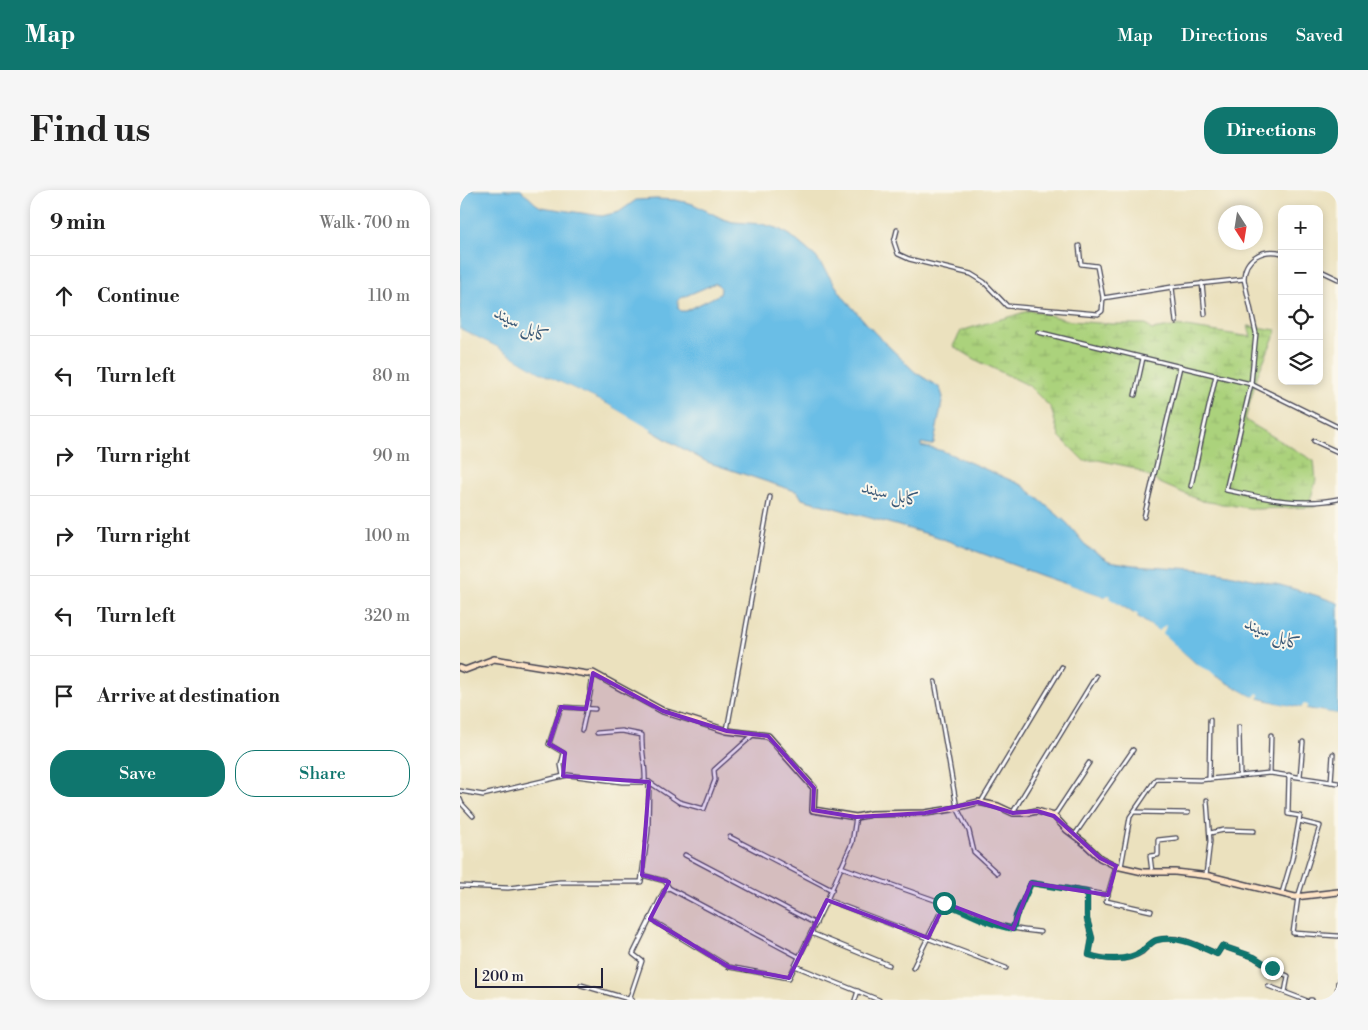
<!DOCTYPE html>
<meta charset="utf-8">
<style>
body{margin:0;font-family:"Libre Bodoni",Amiri,serif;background:#f6f6f6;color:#222}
.controls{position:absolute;right:15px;top:15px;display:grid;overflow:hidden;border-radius:10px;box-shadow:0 2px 8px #0003}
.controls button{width:45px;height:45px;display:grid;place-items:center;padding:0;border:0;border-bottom:1px solid #e0e0e0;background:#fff;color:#222;font:25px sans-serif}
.compass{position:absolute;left:758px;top:15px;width:45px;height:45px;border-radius:50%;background:#fff;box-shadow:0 2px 8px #0003;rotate:168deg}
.scale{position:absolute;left:15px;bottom:12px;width:128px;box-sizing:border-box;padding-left:5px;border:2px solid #22223b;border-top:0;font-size:14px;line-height:18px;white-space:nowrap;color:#22223b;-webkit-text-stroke:4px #fbf7ec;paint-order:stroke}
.stop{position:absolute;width:15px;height:15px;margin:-11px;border:4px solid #0f766e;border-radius:50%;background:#fff}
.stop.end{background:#0f766e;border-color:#fff;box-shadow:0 1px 5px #0008}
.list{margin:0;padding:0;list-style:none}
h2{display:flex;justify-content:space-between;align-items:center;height:65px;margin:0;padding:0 20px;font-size:21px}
h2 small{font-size:16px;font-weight:400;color:#767676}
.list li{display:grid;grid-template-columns:32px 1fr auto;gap:15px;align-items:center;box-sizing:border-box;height:80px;padding:0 20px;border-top:1px solid #e0e0e0}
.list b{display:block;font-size:19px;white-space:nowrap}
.list em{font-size:16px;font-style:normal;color:#767676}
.actions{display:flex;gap:10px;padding:15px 20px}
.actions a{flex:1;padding:11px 0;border:1px solid #0f766e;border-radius:20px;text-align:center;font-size:18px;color:#0f766e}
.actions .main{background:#0f766e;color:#fff}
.icon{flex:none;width:28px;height:28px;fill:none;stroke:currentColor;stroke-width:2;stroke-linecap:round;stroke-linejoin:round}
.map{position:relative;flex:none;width:878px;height:810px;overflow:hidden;border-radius:20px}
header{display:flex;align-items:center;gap:30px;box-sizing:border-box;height:70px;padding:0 25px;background:#0f766e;color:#fff}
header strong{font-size:24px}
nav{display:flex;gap:28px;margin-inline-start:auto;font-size:18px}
.intro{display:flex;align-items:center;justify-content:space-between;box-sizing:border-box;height:120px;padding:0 30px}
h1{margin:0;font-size:35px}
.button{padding:12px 22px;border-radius:20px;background:#0f766e;color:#fff;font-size:18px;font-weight:700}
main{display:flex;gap:30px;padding:0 30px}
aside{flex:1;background:#fff;border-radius:20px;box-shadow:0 2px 8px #0003}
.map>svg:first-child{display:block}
</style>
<header>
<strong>Map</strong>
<nav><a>Map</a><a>Directions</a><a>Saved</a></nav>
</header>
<div class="intro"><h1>Find us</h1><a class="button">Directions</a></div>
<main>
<aside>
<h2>9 min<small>Walk · 700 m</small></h2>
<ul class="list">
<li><svg class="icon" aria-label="ahead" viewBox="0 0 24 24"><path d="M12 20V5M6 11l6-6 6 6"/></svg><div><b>Continue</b></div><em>110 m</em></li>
<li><svg class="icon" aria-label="left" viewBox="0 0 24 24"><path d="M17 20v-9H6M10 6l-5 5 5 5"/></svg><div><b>Turn left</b></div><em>80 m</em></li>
<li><svg class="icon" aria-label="right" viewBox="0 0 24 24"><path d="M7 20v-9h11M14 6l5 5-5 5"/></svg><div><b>Turn right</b></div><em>90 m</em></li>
<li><svg class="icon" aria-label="right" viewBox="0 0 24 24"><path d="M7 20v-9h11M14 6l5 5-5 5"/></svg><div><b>Turn right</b></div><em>100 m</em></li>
<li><svg class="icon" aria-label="left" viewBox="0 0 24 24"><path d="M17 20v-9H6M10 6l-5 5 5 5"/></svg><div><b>Turn left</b></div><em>320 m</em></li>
<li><svg class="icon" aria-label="arrive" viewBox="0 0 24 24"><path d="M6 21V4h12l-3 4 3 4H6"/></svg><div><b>Arrive at destination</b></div></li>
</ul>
<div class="actions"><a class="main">Save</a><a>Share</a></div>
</aside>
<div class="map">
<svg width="878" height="810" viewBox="0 0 878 810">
<defs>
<pattern id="wetland-marsh" width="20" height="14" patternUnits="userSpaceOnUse" patternTransform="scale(1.25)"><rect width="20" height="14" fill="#abd27c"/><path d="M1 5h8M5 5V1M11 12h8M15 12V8" fill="none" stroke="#93b46c"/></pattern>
</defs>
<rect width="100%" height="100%" fill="#fbf7ec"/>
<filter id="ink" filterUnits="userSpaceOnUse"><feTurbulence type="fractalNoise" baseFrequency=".02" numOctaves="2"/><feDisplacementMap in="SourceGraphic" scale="10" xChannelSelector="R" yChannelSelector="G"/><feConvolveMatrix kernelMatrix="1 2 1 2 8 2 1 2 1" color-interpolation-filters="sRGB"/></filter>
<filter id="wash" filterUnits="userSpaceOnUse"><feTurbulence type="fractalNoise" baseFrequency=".0096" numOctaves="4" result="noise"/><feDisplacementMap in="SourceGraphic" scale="20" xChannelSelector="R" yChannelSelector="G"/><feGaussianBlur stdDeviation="1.12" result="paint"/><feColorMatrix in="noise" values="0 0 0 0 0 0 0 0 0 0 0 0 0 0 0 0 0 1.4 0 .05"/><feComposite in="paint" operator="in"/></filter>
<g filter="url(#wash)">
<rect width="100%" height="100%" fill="#ebe1be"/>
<!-- wetland -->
<path fill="url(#wetland-marsh)" stroke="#667a5c" d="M571 120 611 131 652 134H686L691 140 719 136 791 147 788 136 817 140 797 186 785 230 854 271 856 290 850 311 855 317 796 319 742 311 702 294 671 277 638 270 624 271 599 246 591 218 568 195 518 171 493 156 501 141C524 133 548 128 571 120Z"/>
<!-- water -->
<path fill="#6abee6" stroke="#467090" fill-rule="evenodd" d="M0 0H61L76 14 81 17 142 26 159 22 176 10 196 9 216 10 233 14 263 29 273 32 302 34 317 38 330 45 356 67 384 108 414 142 455 182 480 198 483 207 474 253 472 255 461 253V256L483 261 562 295 607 333 627 357 649 371 674 375 734 379 759 382 820 395 855 405 878 413V524L821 514 791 506 741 478 702 444 667 419 645 407 583 386 475 346 342 309 338 302 247 272 209 251 147 214 82 184 37 157 0 139ZM256 93 261 98 260 104 226 121H221L218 118V110L221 108Z"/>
<!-- pier -->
<g fill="#ebe1be">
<polygon points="0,139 37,157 82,184 147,214 192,240 189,241 146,217 81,186 36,159 0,141"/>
<polygon points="605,393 645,407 648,405 650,406 649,408 674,424 675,422 678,425 677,427 683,431 699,441 705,435 706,436 703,444 736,474 754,484 756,487 791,506 794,507 797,503 800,505 798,509 841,518 844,514 848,515 846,519 878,524 878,527 821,517 789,508 740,480 701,446 657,415 605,395"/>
</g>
</g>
<g filter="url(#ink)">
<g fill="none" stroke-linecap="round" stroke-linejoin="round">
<!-- street casing -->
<g stroke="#403f4f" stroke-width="5.5">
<g id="street">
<path d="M437 40 434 52 438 64 449 69 511 84 524 92 547 116 638 124 642 121 643 108 712 97 784 89C784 68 803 58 822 63"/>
<polyline points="619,56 621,74 637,76 643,108"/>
<polyline points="859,80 878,89"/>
<path d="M784 89 796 143 791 194 766 300C803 308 841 317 878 309"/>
<polyline points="742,93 745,124"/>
<polyline points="712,97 716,132"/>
<polyline points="578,142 791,194 878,237"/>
<polyline points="675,205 683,168"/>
<polyline points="854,251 878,262"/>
<polyline points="731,296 756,185"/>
<polyline points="684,327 720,177"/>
<polyline points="475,492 497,618 509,641 514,662 537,683"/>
<polyline points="779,537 780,586"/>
<polyline points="122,540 130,504 133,484"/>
<polyline points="267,540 310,307"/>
<path d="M137 543 162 541 182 545C181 561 186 575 185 592"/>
<polyline points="810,583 811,545"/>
<polyline points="829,585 828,624 840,626 839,631 860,636 838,707 833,743 878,746"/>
<polyline points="103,586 101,575 104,563 89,554 101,517 135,519"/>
<polyline points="840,587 843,552"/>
<polyline points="749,589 750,530"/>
<polyline points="871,592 873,564"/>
<polyline points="0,601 23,605 108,585 162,592 189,592"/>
<polyline points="0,609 2,614 13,626"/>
<polyline points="521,612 602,477"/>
<polyline points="553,622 636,486"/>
<polyline points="674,622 728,623"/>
<polyline points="594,626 629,573"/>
<polyline points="750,643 764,640 794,641"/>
<polyline points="614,646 673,560"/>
<polyline points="270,647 372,700"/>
<polyline points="225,665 356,734"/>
<polyline points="656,676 646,711 691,721"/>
<path d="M381 677 506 721C532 735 552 739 580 742"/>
<polyline points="661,677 670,627 696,589 740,590 810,583 878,593"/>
<polyline points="692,682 690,666 698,665 698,650 716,648"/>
<polyline points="182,685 205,691 209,698 339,767"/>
<polyline points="746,685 750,651 747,610"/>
<polyline points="0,696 48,698 100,692 181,692 188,641 189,592 219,612 244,619 255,590 254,580 293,545"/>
<path d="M627 702V729L632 748 629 765C645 770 667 772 682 762 686 758 692 751 697 750 718 744 739 756 757 764L762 756 794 767 811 778 828 786 825 802"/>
<polyline points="822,703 832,669 839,631"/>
<polyline points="367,710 546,778"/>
<polyline points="190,729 269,777 329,788 367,710 392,653 396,627"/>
<polyline points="553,739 556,726 571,693 648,705"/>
<polyline points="351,743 429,775"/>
<polyline points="335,776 419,810"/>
<polyline points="453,778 485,713"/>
<polyline points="121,795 172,810"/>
<polyline points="808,796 845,810"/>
<polyline points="169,810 182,771 173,764 204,701 209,698"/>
<polyline points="395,810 398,801"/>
<polyline points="850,810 852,810"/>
<polyline points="877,810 878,792"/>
</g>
</g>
<!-- secondary casing -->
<g stroke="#403f4f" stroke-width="8">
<polyline id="secondary" points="0,478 5,480 34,469 127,484 133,483 203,521 267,541 308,546 354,598 353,620 396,627 411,624 465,623 492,619 518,612 538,616 553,623 567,623 577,621 594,626 607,640 623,652 640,668 656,676 683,682 715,682 750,686 835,707 878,702"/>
</g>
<!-- street -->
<use href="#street" stroke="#fff" stroke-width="3"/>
<!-- secondary -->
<use href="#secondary" stroke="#fee4c6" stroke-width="5"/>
</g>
</g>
<g fill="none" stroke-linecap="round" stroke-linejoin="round" filter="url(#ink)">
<!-- route -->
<path stroke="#0f766e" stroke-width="6" d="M484 713C507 722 529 735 553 739L556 726 571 693 627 702V729L632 748 629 765C645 770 667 772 682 761 686 758 692 751 697 750 718 745 739 756 757 764L762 756 794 767 812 778"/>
</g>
<!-- marked area -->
<path fill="#7b2cbf" fill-opacity="0.2" stroke="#7b2cbf" stroke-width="4" stroke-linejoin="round" d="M133 483 203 521 267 541 308 546 354 598 353 620 396 627 465 623 518 612 553 623 577 621 594 626 640 668 656 676 648 705 571 693 553 739 485 713 468 748 367 710 329 788 269 777 190 729 209 692 182 685 189 592 103 586 105 563 89 554 101 517 126 519Z"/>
<g text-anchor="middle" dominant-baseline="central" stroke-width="4" stroke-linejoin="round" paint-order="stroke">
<!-- water labels -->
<g font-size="18" font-style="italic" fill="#3b5977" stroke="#fbf7ec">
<text transform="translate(62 135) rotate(27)">کابل سيند</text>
<text transform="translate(431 304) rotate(14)">کابل سيند</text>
<text transform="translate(813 444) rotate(23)">کابل سيند</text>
</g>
</g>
</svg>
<div class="controls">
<button>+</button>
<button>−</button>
<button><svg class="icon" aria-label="locate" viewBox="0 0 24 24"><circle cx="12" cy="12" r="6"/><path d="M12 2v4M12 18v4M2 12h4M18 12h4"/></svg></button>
<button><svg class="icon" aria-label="layers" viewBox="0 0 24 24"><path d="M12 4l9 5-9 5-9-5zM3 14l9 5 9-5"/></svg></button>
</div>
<svg class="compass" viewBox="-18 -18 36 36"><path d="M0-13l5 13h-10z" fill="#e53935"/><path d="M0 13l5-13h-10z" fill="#767676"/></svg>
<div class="scale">200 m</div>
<div class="stop" style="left:484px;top:713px"></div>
<div class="stop end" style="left:812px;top:778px"></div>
</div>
</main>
